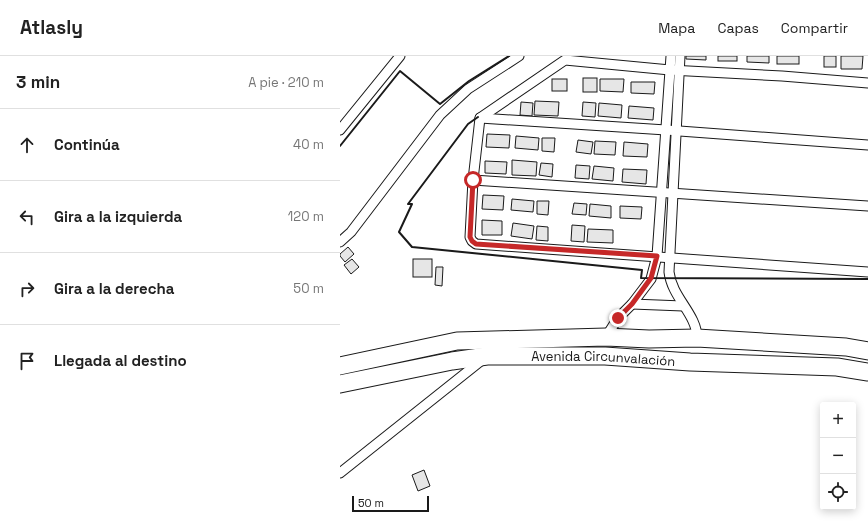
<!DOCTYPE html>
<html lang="es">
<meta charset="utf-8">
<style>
body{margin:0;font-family:"Space Grotesk",sans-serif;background:#f2f2f2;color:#222}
.controls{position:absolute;right:12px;bottom:12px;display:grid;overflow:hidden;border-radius:4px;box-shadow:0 2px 10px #0003}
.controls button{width:36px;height:36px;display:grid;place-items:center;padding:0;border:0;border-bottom:1px solid #e0e0e0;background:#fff;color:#222;font:20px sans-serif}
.scale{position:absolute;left:12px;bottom:10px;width:77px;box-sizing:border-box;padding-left:4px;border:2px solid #1a1a1a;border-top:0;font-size:11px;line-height:14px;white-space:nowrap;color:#1a1a1a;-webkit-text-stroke:3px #fff;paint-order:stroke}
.stop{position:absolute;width:12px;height:12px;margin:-9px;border:3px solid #c62828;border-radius:50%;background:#fff}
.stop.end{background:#c62828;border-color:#fff;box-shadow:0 1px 4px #0008}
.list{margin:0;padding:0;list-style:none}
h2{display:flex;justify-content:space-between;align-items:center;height:52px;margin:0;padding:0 16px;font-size:17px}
h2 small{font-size:13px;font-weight:400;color:#767676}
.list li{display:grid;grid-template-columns:26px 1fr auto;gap:12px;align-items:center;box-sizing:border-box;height:72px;padding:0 16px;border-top:1px solid #e0e0e0}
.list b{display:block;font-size:15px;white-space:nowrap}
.list em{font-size:13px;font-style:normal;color:#767676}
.icon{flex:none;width:22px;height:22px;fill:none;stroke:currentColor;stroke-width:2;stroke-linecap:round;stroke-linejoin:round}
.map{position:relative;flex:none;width:528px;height:466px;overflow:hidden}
header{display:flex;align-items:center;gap:24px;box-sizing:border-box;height:56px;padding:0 20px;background:#fff;border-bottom:1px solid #e0e0e0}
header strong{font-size:19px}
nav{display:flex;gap:22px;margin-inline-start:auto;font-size:14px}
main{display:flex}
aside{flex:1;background:#fff}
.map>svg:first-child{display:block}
</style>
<header>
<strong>Atlasly</strong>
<nav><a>Mapa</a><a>Capas</a><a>Compartir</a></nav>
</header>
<main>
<aside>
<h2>3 min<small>A pie · 210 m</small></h2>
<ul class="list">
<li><svg class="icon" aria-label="ahead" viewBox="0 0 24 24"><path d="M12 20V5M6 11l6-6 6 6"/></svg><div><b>Continúa</b></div><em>40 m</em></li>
<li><svg class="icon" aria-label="left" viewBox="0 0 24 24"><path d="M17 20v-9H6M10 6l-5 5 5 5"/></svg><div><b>Gira a la izquierda</b></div><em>120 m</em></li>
<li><svg class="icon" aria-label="right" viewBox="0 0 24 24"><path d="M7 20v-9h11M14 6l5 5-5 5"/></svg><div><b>Gira a la derecha</b></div><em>50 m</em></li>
<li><svg class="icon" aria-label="arrive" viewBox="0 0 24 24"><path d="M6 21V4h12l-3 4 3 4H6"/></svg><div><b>Llegada al destino</b></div></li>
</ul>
</aside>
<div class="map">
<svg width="528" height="466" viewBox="0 0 528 466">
<rect width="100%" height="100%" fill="#fff"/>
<!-- building -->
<g fill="#e6e6e6" stroke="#1a1a1a">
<polygon points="346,0 366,0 366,4 346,3"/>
<rect x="378" y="0" width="19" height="5"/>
<polygon points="407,0 429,0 429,7 407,6"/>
<rect x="437" y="0" width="22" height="8"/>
<rect x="484" y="0" width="12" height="11"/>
<polygon points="501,0 523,0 522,13 501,13"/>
<rect x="243" y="22" width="14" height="14"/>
<rect x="212" y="23" width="15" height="12"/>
<polygon points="260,23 284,23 283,36 260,35"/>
<polygon points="291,26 315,26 314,38 291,37"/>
<polygon points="195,45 219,46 218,60 194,59"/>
<polygon points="181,46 193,47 192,60 180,59"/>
<polygon points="243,46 256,47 255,61 242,60"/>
<polygon points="259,47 282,49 281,62 258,60"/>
<polygon points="289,50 314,52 313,64 288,62"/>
<polygon points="147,78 170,79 169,92 146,91"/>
<polygon points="176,80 199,82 198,94 175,92"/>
<polygon points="202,82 215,82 214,96 202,95"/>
<polygon points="238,84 253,86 251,98 236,96"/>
<polygon points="255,85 276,86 275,99 254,98"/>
<polygon points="284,86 308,88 307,101 283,100"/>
<polygon points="172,104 197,106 196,120 172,119"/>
<polygon points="145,105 167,106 166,118 145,117"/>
<polygon points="201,107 213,108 212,121 199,119"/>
<polygon points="236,109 250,110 249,123 235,122"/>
<polygon points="254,110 274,112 273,125 252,123"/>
<polygon points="283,113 307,114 306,128 282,126"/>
<polygon points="143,139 164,140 163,154 142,153"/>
<polygon points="172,143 194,145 193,156 171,154"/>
<polygon points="197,145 209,145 208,159 197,158"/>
<polygon points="234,147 247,148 246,159 232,158"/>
<polygon points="250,148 271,150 271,162 249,160"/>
<polygon points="280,150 302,151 301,163 280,162"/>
<polygon points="142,164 162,165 162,179 142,179"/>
<polygon points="173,167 194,170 192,183 171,180"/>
<polygon points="232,169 245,170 244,186 231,185"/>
<polygon points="197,170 208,171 208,185 196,184"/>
<polygon points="248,173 273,174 273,187 247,186"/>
<polygon points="8,191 14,198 5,206 0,200 0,198"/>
<polygon points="12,203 19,211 11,218 4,209"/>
<rect x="73" y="203" width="19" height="18"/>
<polygon points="96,211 103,211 102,230 95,229"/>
<polygon points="84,414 90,430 78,435 72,419"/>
</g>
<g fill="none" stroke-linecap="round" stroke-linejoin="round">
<!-- street casing -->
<g stroke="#1a1a1a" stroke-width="11">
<g id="street">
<path d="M340 0 329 216C332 242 357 258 357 282"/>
<polyline points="528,27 442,20 330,14 225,4 140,62 133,124 130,181 132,185 136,188 528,216"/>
<polyline points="140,62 326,74 528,89"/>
<polyline points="0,74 60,0"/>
<polyline points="133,124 528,150"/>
<polyline points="0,186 11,176 100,59 128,33 179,0"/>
<polyline points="292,248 343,250"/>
<polyline points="266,281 278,262 292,248 311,223 317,200 331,0"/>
<polyline points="0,417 142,304"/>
</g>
</g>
<!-- highway casing -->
<g stroke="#1a1a1a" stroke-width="19">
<g id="highway">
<polyline points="0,310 117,285 266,281 309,283 357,282 506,291 528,295"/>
<path id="s1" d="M0 328 112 305 147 300H265L350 306 497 311 528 316"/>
</g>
</g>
<!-- street -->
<use href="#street" stroke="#fff" stroke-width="9"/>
<!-- highway -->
<use href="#highway" stroke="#fff" stroke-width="17"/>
<!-- wall -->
<g stroke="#1a1a1a" stroke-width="2">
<polyline points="138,61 128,68 68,148 72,148 59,176 72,191 302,214 301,222 528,223"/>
<polyline points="0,90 60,15 100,48 129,25 169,0"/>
</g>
</g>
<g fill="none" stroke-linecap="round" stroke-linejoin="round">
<!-- route -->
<polyline stroke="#c62828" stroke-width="5" points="133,124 130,181 132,185 136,188 317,200 311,222 292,248 278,262"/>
</g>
<g text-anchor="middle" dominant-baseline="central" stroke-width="3" stroke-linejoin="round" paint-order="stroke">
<!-- street labels -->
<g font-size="13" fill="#1a1a1a" stroke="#fff">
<text stroke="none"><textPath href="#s1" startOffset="266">Avenida Circunvalación</textPath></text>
</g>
</g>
</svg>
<div class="controls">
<button>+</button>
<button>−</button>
<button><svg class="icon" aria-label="locate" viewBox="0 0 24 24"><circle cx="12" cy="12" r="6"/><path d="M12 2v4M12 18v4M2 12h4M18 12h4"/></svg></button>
</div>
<div class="scale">50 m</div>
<div class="stop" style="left:133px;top:124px"></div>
<div class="stop end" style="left:278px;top:262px"></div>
</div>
</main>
